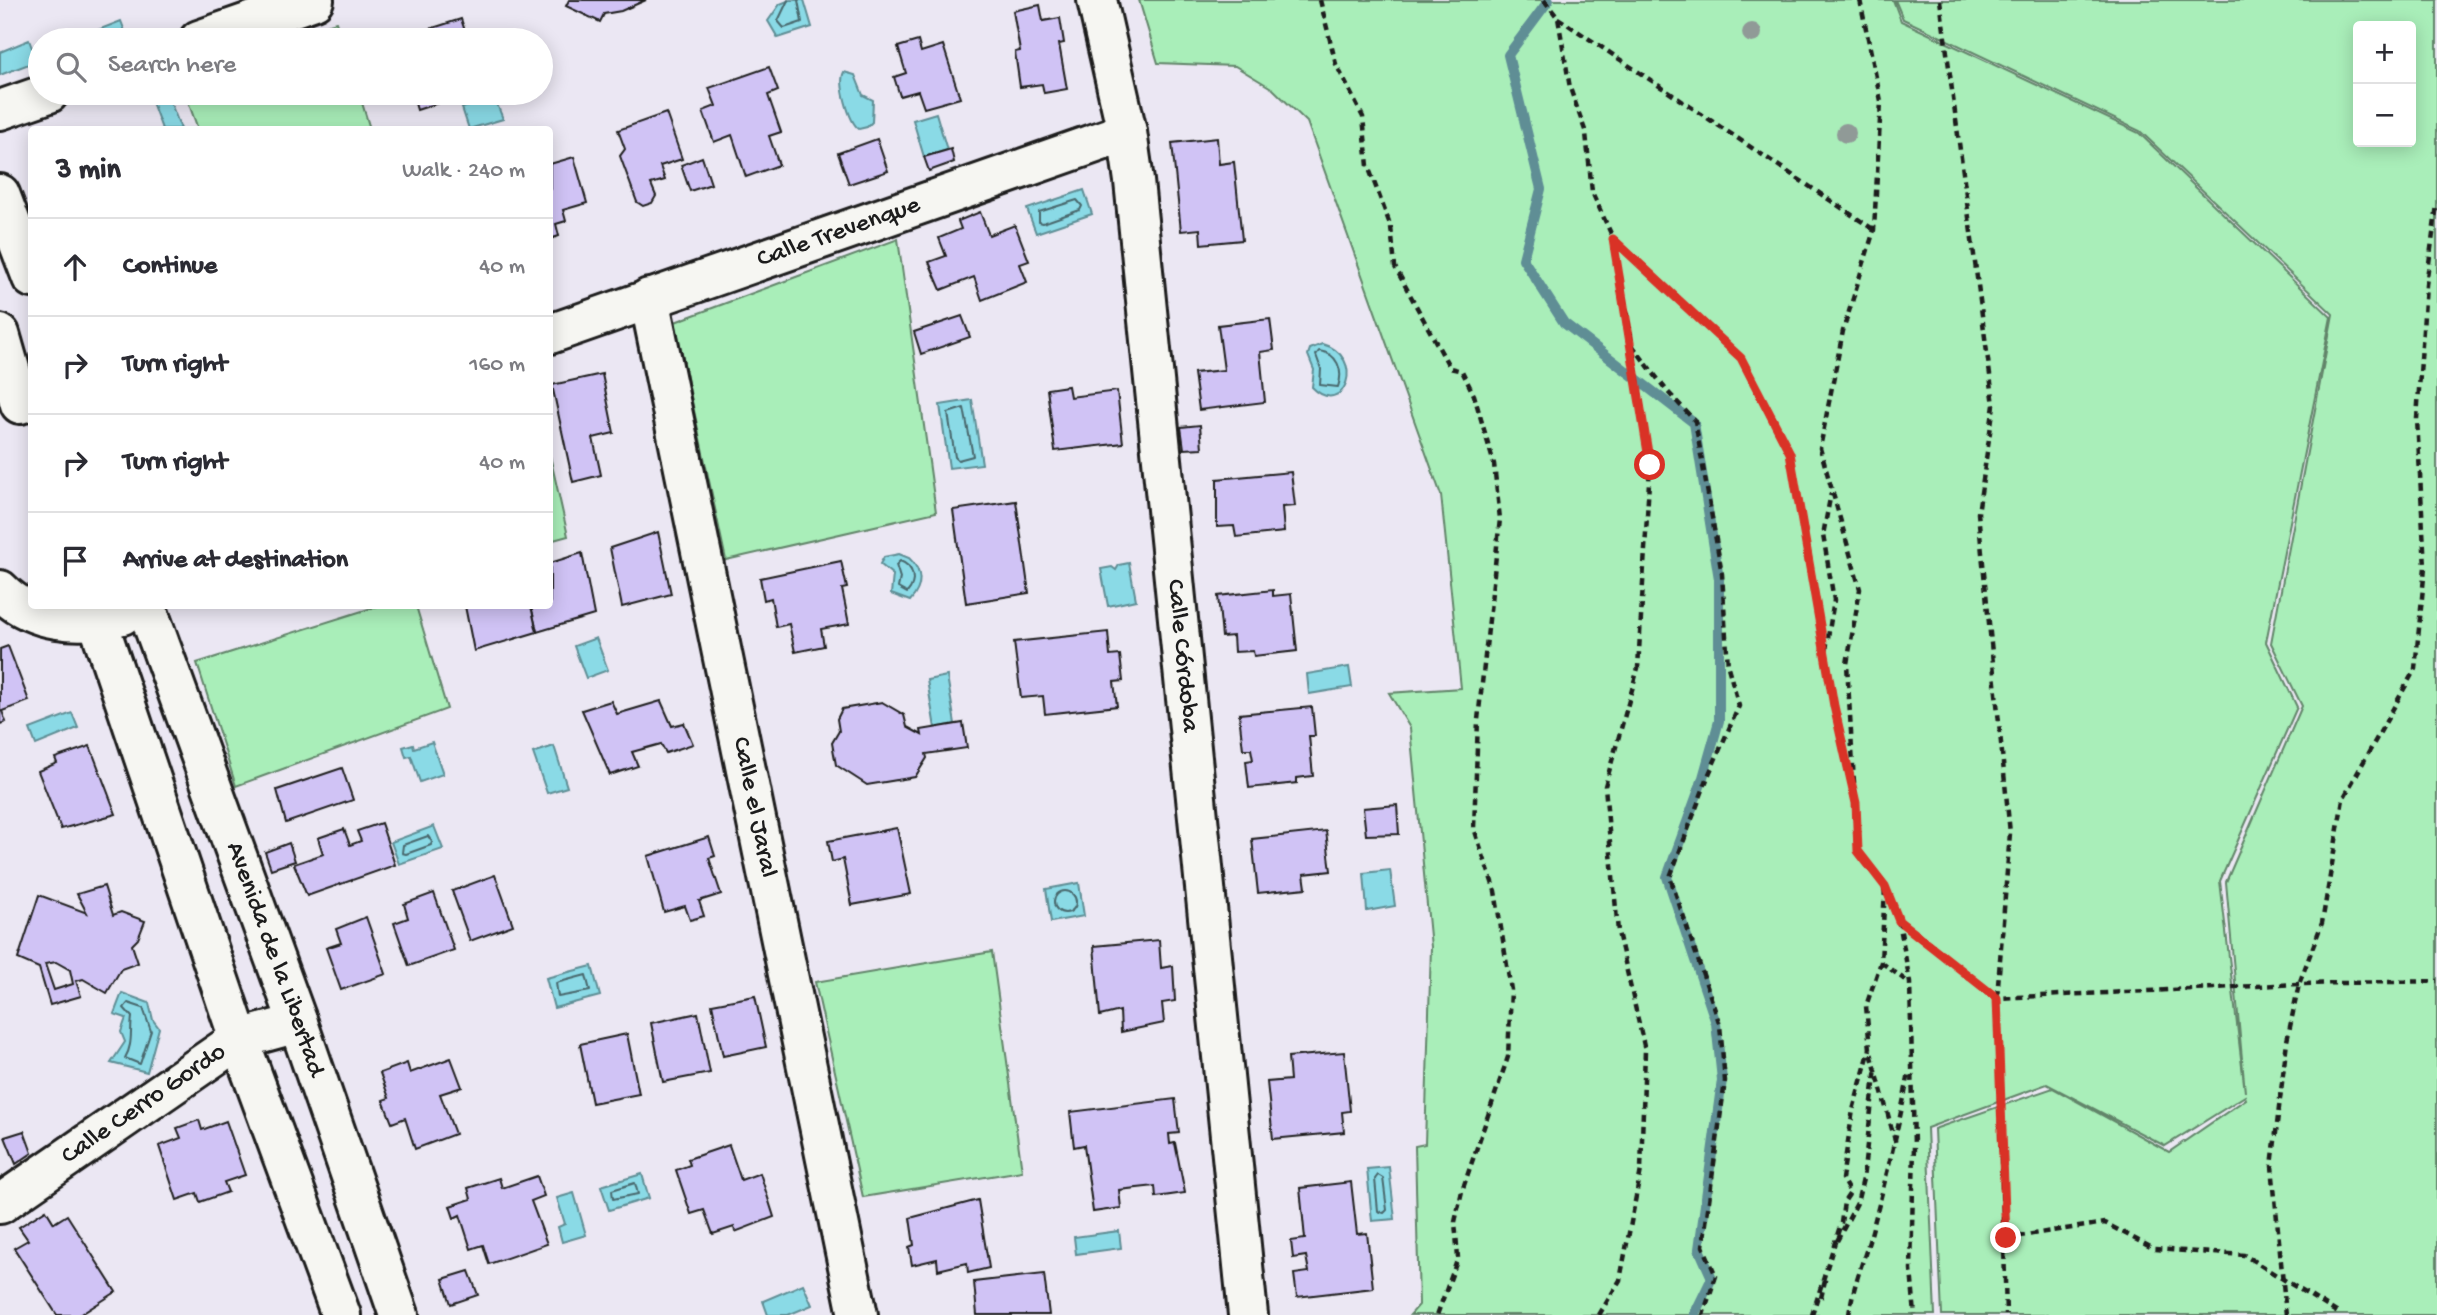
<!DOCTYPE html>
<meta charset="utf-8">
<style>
body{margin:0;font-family:"Gochi Hand",sans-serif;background:#f7f7f7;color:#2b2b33}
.controls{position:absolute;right:21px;top:21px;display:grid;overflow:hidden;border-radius:7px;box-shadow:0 4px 18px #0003}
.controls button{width:63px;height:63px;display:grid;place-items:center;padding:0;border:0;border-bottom:2px solid #e1e1e2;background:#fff;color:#2b2b33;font:35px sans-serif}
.stop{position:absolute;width:21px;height:21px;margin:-16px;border:5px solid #d93025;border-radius:50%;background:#fff}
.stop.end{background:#d93025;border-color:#fff;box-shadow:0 2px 7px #0008}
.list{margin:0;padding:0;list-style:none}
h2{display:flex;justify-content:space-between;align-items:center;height:91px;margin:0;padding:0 28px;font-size:30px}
h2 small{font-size:23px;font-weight:400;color:#7c7c81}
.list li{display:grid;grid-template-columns:46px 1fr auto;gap:21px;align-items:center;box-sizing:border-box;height:98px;padding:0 28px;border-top:2px solid #e1e1e2}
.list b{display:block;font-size:26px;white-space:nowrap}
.list em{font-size:23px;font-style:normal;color:#7c7c81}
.icon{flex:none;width:38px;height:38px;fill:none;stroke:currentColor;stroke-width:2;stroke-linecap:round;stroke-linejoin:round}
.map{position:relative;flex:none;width:2437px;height:1315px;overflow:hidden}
.search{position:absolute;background:#fff;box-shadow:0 4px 18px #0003;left:28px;top:28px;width:525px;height:77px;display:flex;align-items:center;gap:18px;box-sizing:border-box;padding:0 24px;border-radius:38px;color:#7c7c81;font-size:26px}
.panel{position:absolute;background:#fff;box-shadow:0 4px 18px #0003;left:28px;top:126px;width:525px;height:483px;border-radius:7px}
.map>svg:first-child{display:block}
</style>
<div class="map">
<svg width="2437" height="1315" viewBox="0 0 2437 1315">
<rect width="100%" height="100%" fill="#ebe7f3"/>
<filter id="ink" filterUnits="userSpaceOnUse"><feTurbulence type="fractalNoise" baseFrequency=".0143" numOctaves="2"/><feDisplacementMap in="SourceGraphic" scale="14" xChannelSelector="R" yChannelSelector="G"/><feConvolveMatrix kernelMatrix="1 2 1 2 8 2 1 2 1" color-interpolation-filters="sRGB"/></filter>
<g filter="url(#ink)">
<!-- green -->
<g fill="#a9eeb9" stroke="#62856a" stroke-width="2" fill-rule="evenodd">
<path d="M1139 0H1893L1901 21 2139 133 2331 317 2266 642 2297 707 2220 881 2245 1092 2226 882 2302 706 2271 643 2333 314 2140 131 1903 19 1895 0H2437V1315H1942L1934 1129 2053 1088 2169 1152 2246 1099 2245 1096 2165 1146 2047 1084 1927 1128 1935 1315H1410L1419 1305 1415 1146 1425 1144 1431 947 1410 728 1389 693 1461 688 1441 495 1307 122 1273 89 1235 66 1158 63ZM2358 26H2411V142H2358Z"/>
<polygon points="336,22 342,40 280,40"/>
<polygon points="185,93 359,93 370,129 198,129"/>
<polygon points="898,239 936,512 726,560 675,322"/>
<polygon points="550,456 568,536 550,541"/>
<polygon points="378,606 416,606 447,709 236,786 197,663"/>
<polygon points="992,952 1022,1171 863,1197 815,982"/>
</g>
<!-- water -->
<g fill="#8adae6" stroke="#5e8e95" stroke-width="2">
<polygon points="790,0 804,0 812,27 778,38 768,21 780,4"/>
<polygon points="121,21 128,39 87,40 85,35"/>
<polygon points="29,40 37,61 0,75 0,52"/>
<path d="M844 72 855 75 863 95 873 100 872 122 867 127 859 129C849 122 838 83 844 72Z"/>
<polygon points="168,96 181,129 162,129 152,102"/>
<polygon points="495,99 503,119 469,129 462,108"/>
<polygon points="936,113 947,150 924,157 913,120"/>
<polygon points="1084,190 1092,214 1036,233 1027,209"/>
<path d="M1322 344C1368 356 1344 420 1312 387L1314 370 1308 355 1310 349Z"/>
<polygon points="972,400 982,464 949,468 940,405"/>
<path d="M899 554 909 558C923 571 923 587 910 601L891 594 893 575 880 564 884 557Z"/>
<polygon points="1129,563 1136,600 1108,606 1101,569 1112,567 1116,570 1119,565"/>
<polygon points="596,638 608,670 586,678 574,646"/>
<polygon points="1349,667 1352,687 1309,694 1307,674"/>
<polygon points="947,676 955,724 935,728 927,680"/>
<polygon points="72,713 78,728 36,745 30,729"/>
<polygon points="432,742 443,774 420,782 411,756 406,757 403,747 413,744 414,748"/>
<polygon points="554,746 567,787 547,793 533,753"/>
<polygon points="434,826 443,849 399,864 391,842"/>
<polygon points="1390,870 1395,906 1367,911 1364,873"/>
<polygon points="1079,883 1084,916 1051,922 1046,889"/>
<polygon points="592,966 600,996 554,1008 546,978"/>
<polygon points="122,993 149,1003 153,1020 159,1028 147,1072 111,1063 125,1042 121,1032 126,1018 114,1014"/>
<polygon points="1389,1167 1395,1219 1372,1221 1367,1169"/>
<polygon points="642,1174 649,1198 609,1210 601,1186"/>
<polygon points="574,1193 586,1235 562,1242 558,1227 565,1224 557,1198"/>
<polygon points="1119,1231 1121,1248 1076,1254 1074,1237"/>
<polygon points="803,1284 812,1305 788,1315 768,1315 763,1301"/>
</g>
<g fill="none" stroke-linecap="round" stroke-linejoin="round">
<!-- shore -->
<g stroke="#48686d" stroke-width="2">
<polyline points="788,0 778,21 784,28 802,22 798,0"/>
<polygon points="1077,200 1082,206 1080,210 1043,223 1039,222 1039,212"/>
<path d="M1319 351C1337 353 1344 370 1338 387L1320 385 1321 369 1316 355Z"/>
<polygon points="964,408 973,456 958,460 955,457 948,413"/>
<path d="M900 561C914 566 917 582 907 593L898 588 900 578 896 565Z"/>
<polygon points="428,836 432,842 431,845 406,854 402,853 403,845"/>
<circle cx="1065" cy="902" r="11"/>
<polygon points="586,975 590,991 558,997 556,983"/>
<path d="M128 1003 143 1008 151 1031 140 1064 125 1058C133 1045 130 1032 132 1017L124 1008Z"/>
<polygon points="1378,1175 1383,1178 1387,1210 1384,1213 1378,1211 1375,1179"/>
<polygon points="635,1183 638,1194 613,1199 612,1190"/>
</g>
<!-- stream -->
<polyline stroke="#5e8e95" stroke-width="10" points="1549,0 1508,55 1541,189 1523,259 1564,323 1694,423 1719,579 1719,721 1702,781 1667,877 1716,1023 1722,1080 1699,1249 1712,1278 1694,1315"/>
</g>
<!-- building -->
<g fill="#d0c3f5" stroke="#1c1c1c" stroke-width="2" fill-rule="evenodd">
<polygon points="569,0 646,0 621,11 604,14 600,22 566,6"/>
<polygon points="1040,5 1043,21 1060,18 1064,43 1059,44 1067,89 1044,93 1042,84 1020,87 1015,52 1020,51 1013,11"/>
<polygon points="461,19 468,40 395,40"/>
<polygon points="918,41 921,52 943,45 960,98 924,108 918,91 900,96 894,77 906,73 898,47"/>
<polygon points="769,67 778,91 768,95 781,132 769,136 779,165 746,177 732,135 714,142 703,111 716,106 709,88"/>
<polygon points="412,93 445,93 447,100 417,110"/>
<polygon points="666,113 682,159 660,166 665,180 651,184 656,196 652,203 643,206 637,202 620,156 625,149 618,130"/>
<polygon points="1217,138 1219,164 1234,162 1242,240 1201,244 1200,229 1181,231 1172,143"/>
<polygon points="877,139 888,171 849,184 838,153"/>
<polygon points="951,149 954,162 929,171 924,157"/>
<polygon points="574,157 587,203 563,210 566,221 556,224 559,236 550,239 550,164"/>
<polygon points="702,157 711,184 690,191 681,165"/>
<polygon points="980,212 989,235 1015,225 1029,261 1020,264 1027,282 982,300 974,277 941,290 929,262 946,256 939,238 961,229 958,221"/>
<polygon points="962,316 970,337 921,354 914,332"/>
<polygon points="1270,319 1274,350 1260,352 1265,402 1199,410 1194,373 1224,370 1218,325"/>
<polygon points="602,374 614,433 593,438 601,475 573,482 552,385"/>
<polygon points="1068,386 1070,397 1117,391 1123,443 1055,451 1047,389"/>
<polygon points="1200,425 1202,448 1184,449 1181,427"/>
<polygon points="1291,472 1295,506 1282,507 1284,532 1236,537 1234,526 1217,527 1217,479"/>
<polygon points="1016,501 1029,593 966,603 953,510"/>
<polygon points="658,532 671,594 622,607 610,548"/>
<polygon points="582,553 594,615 537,632 531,606 550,606 550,563"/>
<polygon points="841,561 847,588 842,589 849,624 821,629 824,646 795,652 789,624 776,627 771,598 764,600 760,578"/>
<polygon points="1273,590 1273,596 1291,594 1297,651 1254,656 1253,651 1234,652 1233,636 1222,637 1218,596"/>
<polygon points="465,606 531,606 537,632 474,651"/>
<polygon points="1108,632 1110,656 1120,655 1123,681 1114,682 1117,706 1045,714 1043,696 1021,698 1014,642"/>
<polygon points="8,646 29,701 2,711 6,722 0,724 0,649"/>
<polygon points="611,701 617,714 661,701 672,726 684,723 693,744 666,753 661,744 632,752 638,766 610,775 582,710"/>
<polygon points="882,702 904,715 907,727 922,735 921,730 963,723 967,748 926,754 927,758 915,777 867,785 836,765 832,743 839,731 837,719 842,709"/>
<polygon points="1312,707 1315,736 1309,736 1313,776 1297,778 1297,783 1249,788 1246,761 1253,760 1251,749 1243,749 1239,714"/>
<polygon points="90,746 116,814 61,829 38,771 57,763 55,758"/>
<polygon points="342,768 353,800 286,823 277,790"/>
<polygon points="1397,805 1399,834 1366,835 1363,808"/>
<polygon points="381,823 395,865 307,896 294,864 323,854 318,838 344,829 350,845 361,841 357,831"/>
<polygon points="897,828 911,894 852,905 843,859 832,862 828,841"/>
<polygon points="1326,831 1331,871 1304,874 1306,888 1258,893 1252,839"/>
<polygon points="709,837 715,856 709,858 721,894 699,901 704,916 690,920 685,906 664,912 648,856"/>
<polygon points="289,843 295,861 271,869 265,852"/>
<polygon points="495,875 513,925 470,941 452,891"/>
<path d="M104 886 113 915 121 912 145 921 138 939 132 945 138 963 121 969 107 993 83 979 76 981 81 996 50 1005 39 968 18 959 39 895 87 913 77 894ZM56 962 70 970 73 984 54 990 45 964Z"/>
<polygon points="434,893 454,950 409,966 394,923 408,918 404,904"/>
<polygon points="366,917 386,974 341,990 326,948 341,943 336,929"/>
<polygon points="1159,940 1161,968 1173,966 1175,1001 1162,1003 1164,1023 1121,1032 1120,1011 1100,1016 1094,946"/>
<polygon points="755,996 766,1047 723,1056 712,1004"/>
<polygon points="698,1013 710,1073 663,1082 651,1023"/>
<polygon points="627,1034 639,1094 592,1103 580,1044"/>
<polygon points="1344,1052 1350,1111 1342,1112 1344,1132 1273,1139 1267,1082 1290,1080 1288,1057"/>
<polygon points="451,1058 462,1087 440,1094 455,1134 415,1149 405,1118 392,1123 383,1100 389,1098 380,1073 407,1063 410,1073"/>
<polygon points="1175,1099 1179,1133 1169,1134 1170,1144 1175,1143 1185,1193 1156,1197 1155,1186 1119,1190 1121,1208 1093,1212 1084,1145 1074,1147 1070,1112"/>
<polygon points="199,1120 202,1130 226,1121 245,1175 224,1182 228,1192 200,1202 197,1193 177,1200 159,1146 181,1138 177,1128"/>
<polygon points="24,1131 32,1153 16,1164 5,1137"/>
<polygon points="729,1145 741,1180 760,1173 774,1217 735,1232 734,1227 713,1234 704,1210 691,1214 676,1170 690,1165 688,1159"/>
<polygon points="537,1176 544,1196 531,1201 547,1244 489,1264 483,1245 471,1249 460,1215 454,1218 450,1206 471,1199 468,1188 499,1178 502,1188"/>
<polygon points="1351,1182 1357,1234 1367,1233 1373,1288 1297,1297 1294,1274 1309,1272 1306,1256 1293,1258 1291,1241 1305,1239 1300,1188"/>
<polygon points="978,1200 989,1268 968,1273 967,1263 938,1270 937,1259 912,1265 909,1247 914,1245 910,1218"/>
<polygon points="46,1210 54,1223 67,1215 116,1292 80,1315 57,1315 14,1248 28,1240 19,1227"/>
<polygon points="469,1271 478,1295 451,1304 443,1279"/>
<polygon points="1044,1274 1049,1315 977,1315 974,1282"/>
</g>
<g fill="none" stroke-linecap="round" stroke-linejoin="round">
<!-- street casing -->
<g stroke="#1c1c1c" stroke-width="44">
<g id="street">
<path id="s1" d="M1097 0 1127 132 1134 181 1248 1315"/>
<polyline points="199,40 314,0"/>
<polyline points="0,110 49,93"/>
<path id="s2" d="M649 298 858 1315"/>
<path id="s3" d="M550 334 1127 132"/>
<path id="s4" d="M0 1204 239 1039 298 1023"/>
</g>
</g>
<!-- secondary casing -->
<g stroke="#1c1c1c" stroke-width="44">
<g id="secondary">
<polyline points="0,194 32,278"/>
<polyline points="0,334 20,404"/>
<path d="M0 590C32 623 80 626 122 615"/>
<path id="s5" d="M146 606 298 1023 399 1315"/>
<polyline points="98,622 239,1039 341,1315"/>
</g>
</g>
<!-- path -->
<g stroke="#1c1c1c" stroke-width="4.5" stroke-dasharray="7 5" stroke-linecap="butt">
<polyline points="1320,0 1336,64 1363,117 1368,166 1391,227 1395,267 1450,368 1462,371 1474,395 1494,464 1500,519 1478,720 1474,828 1495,891 1511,990 1508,1057 1462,1191 1455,1222 1458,1258 1437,1315"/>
<polyline points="1544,0 1558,18 1570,88 1586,133 1592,192 1613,238 1632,345 1667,391 1695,421 1722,574 1728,667 1739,706 1709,774 1670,877 1720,1025 1725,1081 1703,1246 1716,1276 1703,1315"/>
<polyline points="1860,0 1881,101 1874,230 1843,331 1820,448 1860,589 1847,664 1858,851 1885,886 1899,921 1910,983 1914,1146 1911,1270 1915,1315"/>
<polyline points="1940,0 1994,405 1978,513 2010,833 1997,998 2006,1315"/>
<polyline points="1558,18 1873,229"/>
<polyline points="1614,239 1741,358 1790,453 1834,706 1853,791"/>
<polyline points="1826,650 1834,600 1823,535 1831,493"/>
<polyline points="1885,889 1881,962 1866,1006 1870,1049 1896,1144"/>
<polyline points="1899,921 1997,998 2299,984 2437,981"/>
<polyline points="1881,962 1909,983"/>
<polyline points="2006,1238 2105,1223 2154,1249 2244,1255 2341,1315"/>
<polyline points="1837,1241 1857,1203 1863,1179 1876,1067"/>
<polyline points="1821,1298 1826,1276"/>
<polyline points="1599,1315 1620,1280 1641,1170 1645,1050 1618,932 1605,786 1638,668 1650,465 1632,346"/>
<polyline points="1812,1315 1841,1223 1844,1202 1850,1193 1842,1179 1853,1110 1870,1049"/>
<path d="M1849 1315C1853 1285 1864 1260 1872 1231 1886 1178 1899 1126 1909 1072"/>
<polyline points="2286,1315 2272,1166 2287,1041 2299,984 2322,923 2343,799 2415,669 2425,567 2417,419 2426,285 2437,205"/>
</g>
<!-- street -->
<use href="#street" stroke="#f6f6f2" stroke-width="38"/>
<!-- secondary -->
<use href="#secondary" stroke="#f6f6f2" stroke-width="38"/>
</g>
<!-- trees -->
<g fill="#909a97">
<circle cx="1752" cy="33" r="10"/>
<circle cx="1846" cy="133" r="10"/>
</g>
</g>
<g fill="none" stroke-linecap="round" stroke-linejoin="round" filter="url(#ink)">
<!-- route -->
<polyline stroke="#d93025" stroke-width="9" points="1650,465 1613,239 1741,358 1790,453 1834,706 1856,803 1858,851 1885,886 1899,921 1997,998 2006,1238"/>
</g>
<g text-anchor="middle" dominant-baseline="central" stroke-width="5" stroke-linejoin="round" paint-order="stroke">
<!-- street labels -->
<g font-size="26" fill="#1c1c1c" stroke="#f6f6f2">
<text stroke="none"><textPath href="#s3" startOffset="306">Calle Trevenque</textPath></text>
<text stroke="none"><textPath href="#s1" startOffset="662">Calle Córdoba</textPath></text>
<text stroke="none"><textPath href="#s2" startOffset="520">Calle el Jaral</textPath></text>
<text stroke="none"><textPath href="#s5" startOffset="376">Avenida de la Libertad</textPath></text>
<text stroke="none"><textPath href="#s4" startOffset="175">Calle Cerro Gordo</textPath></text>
</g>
</g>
</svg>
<div class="controls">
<button>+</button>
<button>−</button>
</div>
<div class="stop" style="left:1650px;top:465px"></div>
<div class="stop end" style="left:2006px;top:1238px"></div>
<div class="search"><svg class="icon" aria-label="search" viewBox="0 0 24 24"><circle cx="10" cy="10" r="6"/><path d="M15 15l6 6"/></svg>Search here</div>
<section class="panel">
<h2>3 min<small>Walk · 240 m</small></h2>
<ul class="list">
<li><svg class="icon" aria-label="ahead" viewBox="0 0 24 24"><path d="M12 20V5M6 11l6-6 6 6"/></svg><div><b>Continue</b></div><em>40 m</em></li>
<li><svg class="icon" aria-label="right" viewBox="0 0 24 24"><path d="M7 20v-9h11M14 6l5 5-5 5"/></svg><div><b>Turn right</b></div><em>160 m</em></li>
<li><svg class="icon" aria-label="right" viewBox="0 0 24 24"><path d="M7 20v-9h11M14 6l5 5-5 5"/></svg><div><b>Turn right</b></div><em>40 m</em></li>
<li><svg class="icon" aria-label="arrive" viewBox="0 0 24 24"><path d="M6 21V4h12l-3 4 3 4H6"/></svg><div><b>Arrive at destination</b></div></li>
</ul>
</section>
</div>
